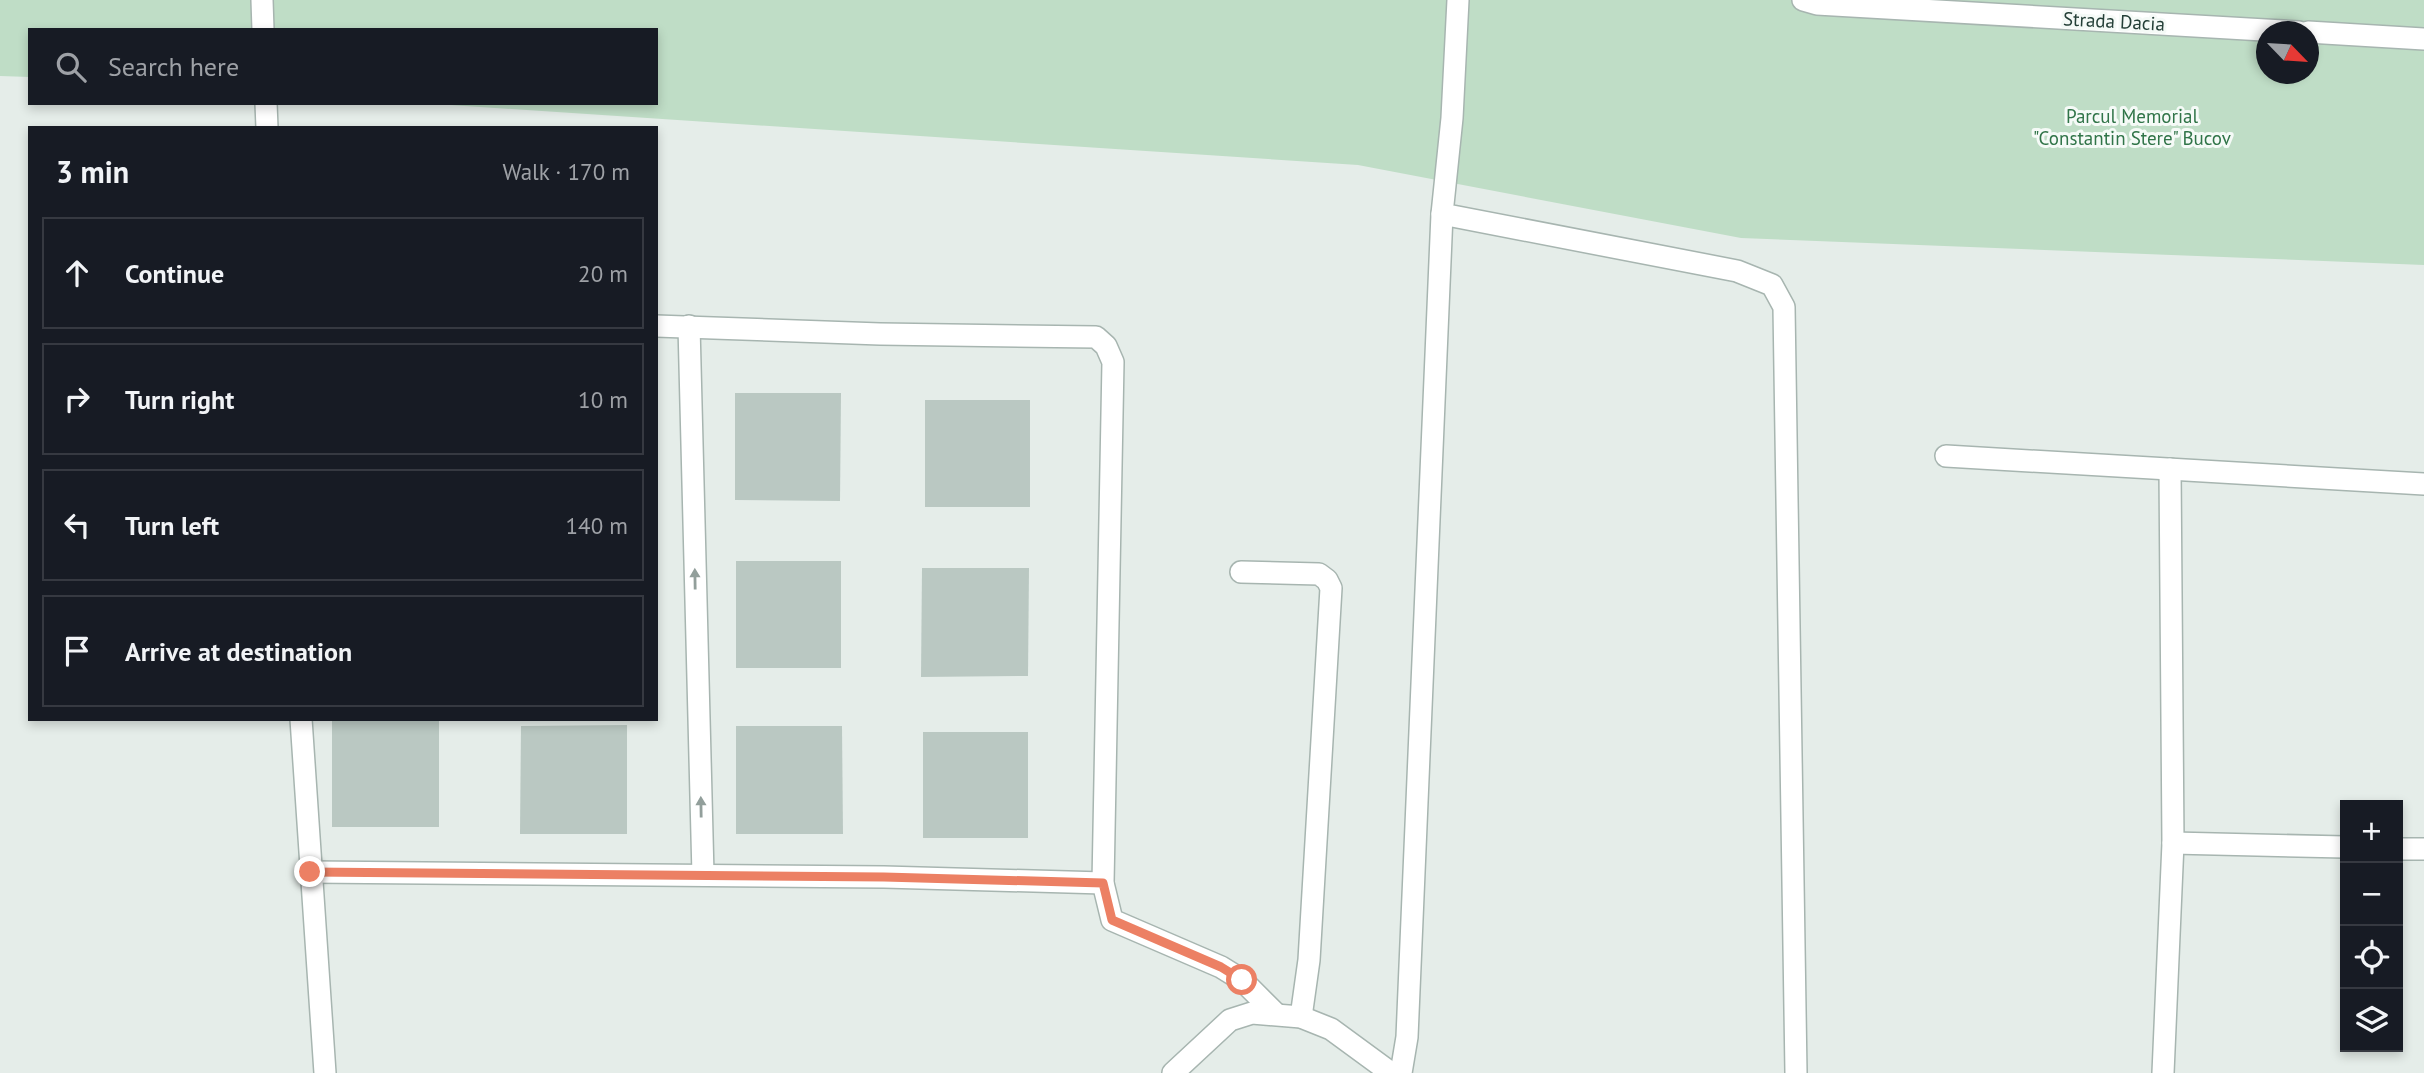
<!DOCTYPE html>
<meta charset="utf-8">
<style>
body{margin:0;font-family:"PT Sans",sans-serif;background:#20242c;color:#f1f3f6}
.controls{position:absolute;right:21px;bottom:21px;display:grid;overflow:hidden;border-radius:0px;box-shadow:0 4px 10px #0003}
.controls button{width:63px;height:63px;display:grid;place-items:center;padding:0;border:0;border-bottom:2px solid #363941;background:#171b24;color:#f1f3f6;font:35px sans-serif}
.compass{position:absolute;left:2256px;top:21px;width:63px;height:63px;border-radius:50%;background:#171b24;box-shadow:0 4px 10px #0003;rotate:115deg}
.stop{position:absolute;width:21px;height:21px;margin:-16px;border:5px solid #ec8064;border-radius:50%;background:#fff}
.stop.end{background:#ec8064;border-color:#fff;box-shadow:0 2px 7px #0008}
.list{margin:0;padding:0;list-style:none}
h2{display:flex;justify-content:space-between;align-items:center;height:91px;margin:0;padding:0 28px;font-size:30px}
h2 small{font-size:23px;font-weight:400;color:#9ea1a6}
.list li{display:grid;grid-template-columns:46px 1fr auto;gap:21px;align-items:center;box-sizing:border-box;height:112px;margin:0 14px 14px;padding:0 14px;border:2px solid #363941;border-radius:0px}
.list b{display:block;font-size:26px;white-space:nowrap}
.list em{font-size:23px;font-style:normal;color:#9ea1a6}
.icon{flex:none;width:38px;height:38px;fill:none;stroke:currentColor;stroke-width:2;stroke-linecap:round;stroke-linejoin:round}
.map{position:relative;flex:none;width:2424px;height:1073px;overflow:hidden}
.search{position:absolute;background:#171b24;box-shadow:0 4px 10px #0003;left:28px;top:28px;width:630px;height:77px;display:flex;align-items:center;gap:18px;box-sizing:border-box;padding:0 24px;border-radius:0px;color:#9ea1a6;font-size:26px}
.panel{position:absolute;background:#171b24;box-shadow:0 4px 10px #0003;left:28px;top:126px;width:630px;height:595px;border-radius:0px}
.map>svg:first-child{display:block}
</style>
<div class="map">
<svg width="2424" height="1073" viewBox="0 0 2424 1073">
<rect width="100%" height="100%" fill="#e5ede9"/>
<!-- green -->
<path fill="#bfddc6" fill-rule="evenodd" d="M0 0H2424V265L1741 238 1358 165 420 103H656V30H30V77L0 76ZM2266 32H2308V74H2266Z"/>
<!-- building -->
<g fill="#bac8c2">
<polygon points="735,393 841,393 840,501 735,500"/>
<rect x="925" y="400" width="105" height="107"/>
<rect x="736" y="561" width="105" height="107"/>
<polygon points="922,568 1029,568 1028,676 921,677"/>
<rect x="332" y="719" width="107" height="108"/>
<polygon points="627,725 627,834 520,834 521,726"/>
<polygon points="736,726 842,726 843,834 736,834"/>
<rect x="923" y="732" width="105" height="106"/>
</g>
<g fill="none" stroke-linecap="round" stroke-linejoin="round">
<!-- minor casing -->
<g stroke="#a7b5b0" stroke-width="24">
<g id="minor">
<polyline points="262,0 263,30"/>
<polyline points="1458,0 1452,118 1442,214 1737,271 1772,285 1784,307 1796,1073"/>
<polyline points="1803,0 1817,4 2299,32"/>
<polyline points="2308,32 2424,39"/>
<polyline points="266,103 267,128"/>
<polyline points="656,326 880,334 1096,337 1106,346 1113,362 1103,883 1112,920 1221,967 1242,980 1275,1013"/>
<polyline points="689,326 703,875"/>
<polyline points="1946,456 2424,484"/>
<polyline points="1241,572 1319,574 1327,580 1331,588 1309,960 1301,1017"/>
<polyline points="301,719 325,1073"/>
<polyline points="2173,843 2345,847"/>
<polyline points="2398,849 2424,849"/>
<polyline points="310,872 884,877 1103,883"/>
<polyline points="1173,1073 1230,1020 1252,1013 1301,1017 1331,1029 1391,1073"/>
<polyline points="1401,1073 1407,1037 1442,214"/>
<polyline points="2163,1073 2173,843 2170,469"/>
</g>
</g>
<!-- minor -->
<use href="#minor" stroke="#fff" stroke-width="21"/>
</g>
<!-- one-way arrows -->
<defs><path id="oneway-solid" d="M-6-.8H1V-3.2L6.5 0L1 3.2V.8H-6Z" transform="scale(1.75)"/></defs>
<g fill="#929f9b">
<use href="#oneway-solid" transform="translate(695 579) rotate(-91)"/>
<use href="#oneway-solid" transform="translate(701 807) rotate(-91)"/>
</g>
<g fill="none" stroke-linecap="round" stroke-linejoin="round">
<!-- route -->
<polyline stroke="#ec8064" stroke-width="9" points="310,872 884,877 1103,883 1112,920 1221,967 1242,980"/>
</g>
<g text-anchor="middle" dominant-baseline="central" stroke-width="6" stroke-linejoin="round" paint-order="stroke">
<!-- street labels -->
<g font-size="19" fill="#243f37" stroke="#f5faf7">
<text transform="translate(2114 21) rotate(3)">Strada Dacia</text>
</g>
<!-- park labels -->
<g font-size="19" fill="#307448" stroke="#f5faf7">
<text x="2132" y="116">Parcul Memorial<tspan x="2132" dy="22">"Constantin Stere" Bucov</tspan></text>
</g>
</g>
</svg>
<div class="controls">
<button>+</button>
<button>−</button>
<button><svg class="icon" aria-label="locate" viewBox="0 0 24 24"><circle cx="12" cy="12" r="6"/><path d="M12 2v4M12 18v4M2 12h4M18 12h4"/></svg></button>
<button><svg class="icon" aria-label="layers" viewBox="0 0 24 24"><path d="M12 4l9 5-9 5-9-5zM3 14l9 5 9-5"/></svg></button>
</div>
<svg class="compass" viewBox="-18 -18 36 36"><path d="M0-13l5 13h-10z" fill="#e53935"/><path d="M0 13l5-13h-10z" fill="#9ea1a6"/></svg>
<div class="stop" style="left:1242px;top:980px"></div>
<div class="stop end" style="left:310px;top:872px"></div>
<div class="search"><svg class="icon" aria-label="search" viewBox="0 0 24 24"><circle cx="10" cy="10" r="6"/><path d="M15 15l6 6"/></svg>Search here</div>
<section class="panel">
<h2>3 min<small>Walk · 170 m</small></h2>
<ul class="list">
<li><svg class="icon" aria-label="ahead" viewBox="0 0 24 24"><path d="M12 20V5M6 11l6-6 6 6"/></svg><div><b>Continue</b></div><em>20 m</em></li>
<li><svg class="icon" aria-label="right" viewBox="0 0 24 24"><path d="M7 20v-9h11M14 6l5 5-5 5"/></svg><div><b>Turn right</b></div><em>10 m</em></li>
<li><svg class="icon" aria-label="left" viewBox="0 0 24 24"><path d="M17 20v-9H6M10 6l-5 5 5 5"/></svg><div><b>Turn left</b></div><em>140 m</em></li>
<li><svg class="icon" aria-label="arrive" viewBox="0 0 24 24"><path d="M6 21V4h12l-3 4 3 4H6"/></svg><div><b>Arrive at destination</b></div></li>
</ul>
</section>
</div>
